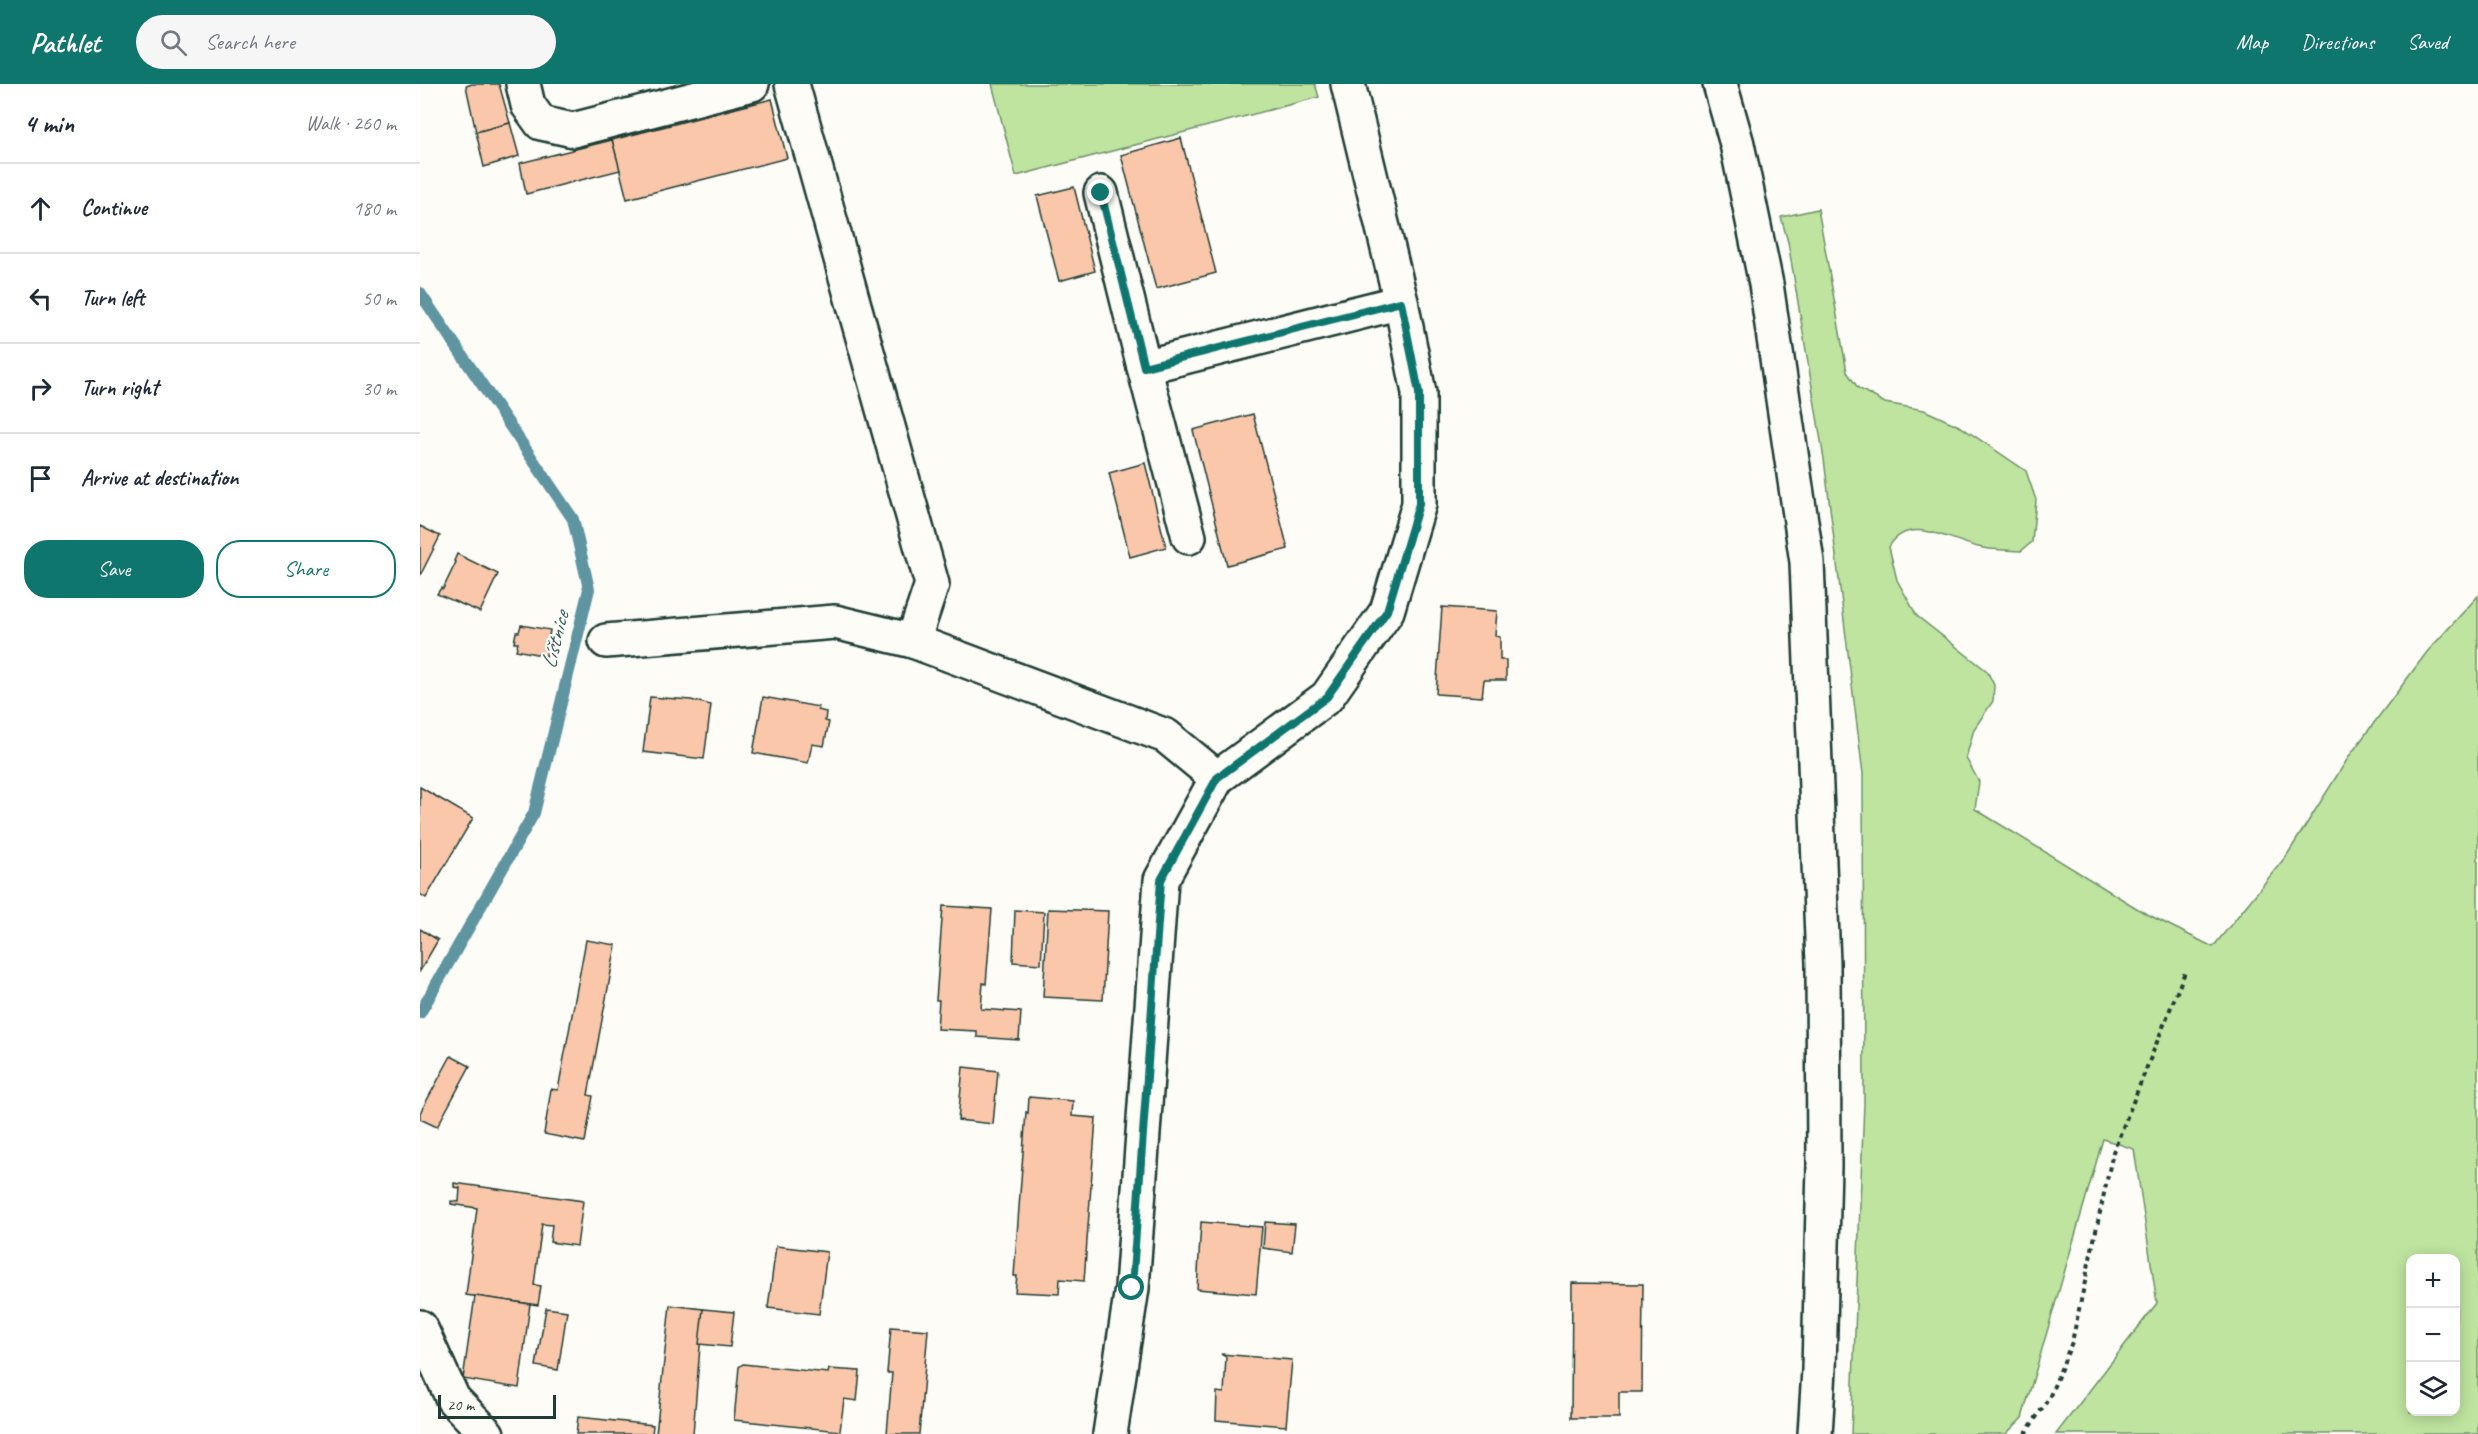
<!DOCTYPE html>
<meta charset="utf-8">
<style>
body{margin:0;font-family:Caveat,sans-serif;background:#f6f6f7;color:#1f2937}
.controls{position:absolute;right:18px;bottom:18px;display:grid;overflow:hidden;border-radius:12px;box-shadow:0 3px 15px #0003}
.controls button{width:54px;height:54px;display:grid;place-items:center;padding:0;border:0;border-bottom:2px solid #e0e1e3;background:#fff;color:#1f2937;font:30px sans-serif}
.scale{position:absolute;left:18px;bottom:15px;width:118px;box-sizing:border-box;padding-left:6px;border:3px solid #1f3d34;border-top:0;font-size:16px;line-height:21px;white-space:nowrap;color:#1f3d34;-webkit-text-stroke:4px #fdfcf7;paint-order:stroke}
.stop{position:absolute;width:18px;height:18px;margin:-14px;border:4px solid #0f766e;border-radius:50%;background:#fff}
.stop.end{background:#0f766e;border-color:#fff;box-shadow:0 2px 6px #0008}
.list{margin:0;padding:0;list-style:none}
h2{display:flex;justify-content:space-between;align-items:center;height:78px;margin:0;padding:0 24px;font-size:26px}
h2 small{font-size:20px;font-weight:400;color:#747a83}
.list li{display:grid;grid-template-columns:39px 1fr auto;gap:18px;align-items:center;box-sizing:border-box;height:90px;padding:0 24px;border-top:2px solid #e0e1e3}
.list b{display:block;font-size:22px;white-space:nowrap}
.list em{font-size:20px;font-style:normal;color:#747a83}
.actions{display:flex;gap:12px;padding:18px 24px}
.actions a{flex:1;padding:14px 0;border:2px solid #0f766e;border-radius:24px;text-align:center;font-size:21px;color:#0f766e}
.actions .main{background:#0f766e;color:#fff}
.icon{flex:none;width:33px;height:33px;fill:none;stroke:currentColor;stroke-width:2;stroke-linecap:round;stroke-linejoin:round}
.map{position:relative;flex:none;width:2058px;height:1350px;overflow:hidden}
header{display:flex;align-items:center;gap:36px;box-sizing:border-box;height:84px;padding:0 30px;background:#0f766e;color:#fff}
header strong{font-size:28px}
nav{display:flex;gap:33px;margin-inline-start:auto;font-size:21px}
.search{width:420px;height:54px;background:#f6f6f7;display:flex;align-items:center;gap:15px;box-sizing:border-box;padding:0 21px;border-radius:33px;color:#747a83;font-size:22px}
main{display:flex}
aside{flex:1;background:#fff}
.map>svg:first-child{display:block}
</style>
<header>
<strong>Pathlet</strong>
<div class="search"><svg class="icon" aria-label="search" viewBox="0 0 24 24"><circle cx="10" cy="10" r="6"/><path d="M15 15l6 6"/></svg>Search here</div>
<nav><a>Map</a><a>Directions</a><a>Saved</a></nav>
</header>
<main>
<aside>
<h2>4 min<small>Walk · 260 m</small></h2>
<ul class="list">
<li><svg class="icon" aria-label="ahead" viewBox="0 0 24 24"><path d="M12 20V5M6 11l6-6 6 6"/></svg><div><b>Continue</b></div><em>180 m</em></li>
<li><svg class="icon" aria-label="left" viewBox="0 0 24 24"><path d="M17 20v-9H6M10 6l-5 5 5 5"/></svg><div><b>Turn left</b></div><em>50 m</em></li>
<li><svg class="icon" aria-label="right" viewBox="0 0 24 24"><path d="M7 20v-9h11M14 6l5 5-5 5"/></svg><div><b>Turn right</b></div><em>30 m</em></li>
<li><svg class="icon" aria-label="arrive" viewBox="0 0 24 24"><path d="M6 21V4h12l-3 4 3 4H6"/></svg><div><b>Arrive at destination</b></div></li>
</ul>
<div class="actions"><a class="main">Save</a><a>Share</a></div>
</aside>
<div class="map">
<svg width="2058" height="1350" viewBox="0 0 2058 1350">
<rect width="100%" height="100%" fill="#fdfcf7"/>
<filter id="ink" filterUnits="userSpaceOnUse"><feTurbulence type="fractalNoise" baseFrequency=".0167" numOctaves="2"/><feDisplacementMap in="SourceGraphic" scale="12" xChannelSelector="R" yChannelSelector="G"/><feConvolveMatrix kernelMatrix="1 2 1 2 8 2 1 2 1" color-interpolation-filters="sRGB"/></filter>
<g filter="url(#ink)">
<!-- green -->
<g fill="#bee49f" stroke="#6e906a" stroke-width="1.5" fill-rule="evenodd">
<polygon points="572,0 895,0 899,13 596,92"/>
<path d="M1398 125 1427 288 1438 304 1465 319 1504 326 1541 343 1606 387 1616 416 1612 458 1601 467C1588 466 1575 466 1563 464 1533 459 1489 428 1469 463L1477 496 1497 532 1567 587 1574 601 1573 617 1554 645 1546 674 1559 698 1555 725 1723 828 1793 863 1867 771 1930 671 2007 568 2058 512V1350H1636L1737 1219 1714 1065 1683 1055 1602 1334 1586 1350H1431L1444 1019 1443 690 1404 375 1368 158 1361 133ZM1990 1174H2036V1328H1990Z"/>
</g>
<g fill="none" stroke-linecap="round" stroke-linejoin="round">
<!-- stream -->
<polyline stroke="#5f94a1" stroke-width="12" points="0,209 153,435 169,505 114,729 0,929"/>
</g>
<!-- building -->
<g fill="#fac7aa" stroke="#1f3d34" stroke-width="1.5">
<polygon points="52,0 79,0 90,39 56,48 46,2"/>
<polygon points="352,15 367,74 207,115 192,56"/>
<polygon points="90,39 99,72 64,83 56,48"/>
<polygon points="761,54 796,189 736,205 701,71"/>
<polygon points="192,56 200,86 106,110 100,79"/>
<polygon points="654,103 675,187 639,197 617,112"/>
<polygon points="833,330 868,465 807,481 773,346"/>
<polygon points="725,379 746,463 710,473 689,389"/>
<polygon points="0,442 20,452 0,492"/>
<polygon points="37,470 78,490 60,528 17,510 21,504 23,505 36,478 34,477"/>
<polygon points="1022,523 1077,527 1075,552 1080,553 1080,576 1086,576 1086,596 1064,596 1062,613 1016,610"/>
<polygon points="101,541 130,546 126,572 96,566 98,559 94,559 96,548 99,548"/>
<polygon points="230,613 271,616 291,621 284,675 223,668"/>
<polygon points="343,613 399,623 398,626 406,628 405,637 409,638 404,662 392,660 388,679 333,669"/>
<polygon points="0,703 53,734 6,814 0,810"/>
<polygon points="523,822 572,825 566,900 563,899 561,925 601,928 599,956 557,953 557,947 517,945 519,916 516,916"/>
<polygon points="628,825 688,827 683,916 623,913"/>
<polygon points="595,826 624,828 621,880 593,878"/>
<polygon points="0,845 18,856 0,887"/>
<polygon points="166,856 196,861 168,1011 173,1012 165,1058 124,1050 131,1005 138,1006"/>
<polygon points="31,972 50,982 17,1043 0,1035 0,1029"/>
<polygon points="543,983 578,987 573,1040 538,1036"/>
<polygon points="609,1013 653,1017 652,1032 676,1034 664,1197 640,1195 639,1210 595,1208 597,1192 594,1192 606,1028 608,1029"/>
<polygon points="34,1099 163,1117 157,1162 130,1158 132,1141 122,1140 114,1201 121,1202 118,1221 46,1211 57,1124 31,1120 31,1117 39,1118 40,1104 34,1103"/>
<polygon points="781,1138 842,1143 836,1210 777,1205"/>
<polygon points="845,1138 875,1140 872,1168 843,1164"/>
<polygon points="356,1162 407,1168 399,1230 348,1224"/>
<polygon points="1152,1199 1223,1200 1222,1308 1199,1308 1199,1334 1151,1334"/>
<polygon points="55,1212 110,1220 99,1304 43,1295"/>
<polygon points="250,1221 283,1225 273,1350 236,1350"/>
<polygon points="126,1224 147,1227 138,1286 116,1282"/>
<polygon points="283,1225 314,1228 310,1263 279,1260"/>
<polygon points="471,1243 508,1246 499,1350 467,1350 472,1289 467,1289"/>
<polygon points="801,1270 872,1276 866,1342 796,1336 797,1308 804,1309 806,1273"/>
<polygon points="323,1280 408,1289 409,1285 440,1287 437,1317 424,1315 420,1347 314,1336 319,1283"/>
<polygon points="158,1333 233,1341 232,1350 156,1350"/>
</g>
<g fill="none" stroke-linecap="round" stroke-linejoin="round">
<!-- minor casing -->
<g stroke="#1f3d34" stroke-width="38">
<g id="minor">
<polyline points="103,0 108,21 121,39 153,46 332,0"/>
<polyline points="372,0 512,500 493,557"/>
<polyline points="1300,0 1317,60 1346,200 1387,478 1403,879 1404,1081 1399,1286 1395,1350"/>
<polyline points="681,109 724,283 769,453"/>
<polyline points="724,283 981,218"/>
<polyline points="186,557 415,538 493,557 746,652 797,694"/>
<polyline points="0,1243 33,1315 67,1350"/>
<polyline points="690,1350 712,1204 741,796 797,694 907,613 967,527 999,420 999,309 981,218 928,0"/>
</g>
</g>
<!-- path -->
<polyline stroke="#1f3d34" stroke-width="4" stroke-dasharray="4.5 4.5" stroke-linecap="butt" points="1605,1350 1629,1314 1652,1258 1693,1068 1765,888"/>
<!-- minor -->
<use href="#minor" stroke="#fdfcf7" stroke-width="33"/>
</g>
</g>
<g fill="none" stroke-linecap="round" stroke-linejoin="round" filter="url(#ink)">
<!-- route -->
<polyline stroke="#0f766e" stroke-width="8" points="681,109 724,283 981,218 999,309 999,420 967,527 907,613 797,694 741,796 712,1204"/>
</g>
<g text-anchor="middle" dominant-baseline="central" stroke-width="4.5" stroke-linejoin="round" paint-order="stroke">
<!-- water labels -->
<g font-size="22" font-style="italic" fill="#3a6162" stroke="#fdfcf7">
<text transform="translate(135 556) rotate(-76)">Líštnice</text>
</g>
</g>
</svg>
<div class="controls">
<button>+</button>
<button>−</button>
<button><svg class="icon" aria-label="layers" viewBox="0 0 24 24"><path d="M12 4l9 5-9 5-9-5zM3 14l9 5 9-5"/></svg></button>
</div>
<div class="scale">20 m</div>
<div class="stop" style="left:712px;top:1204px"></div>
<div class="stop end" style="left:681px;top:109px"></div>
</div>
</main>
